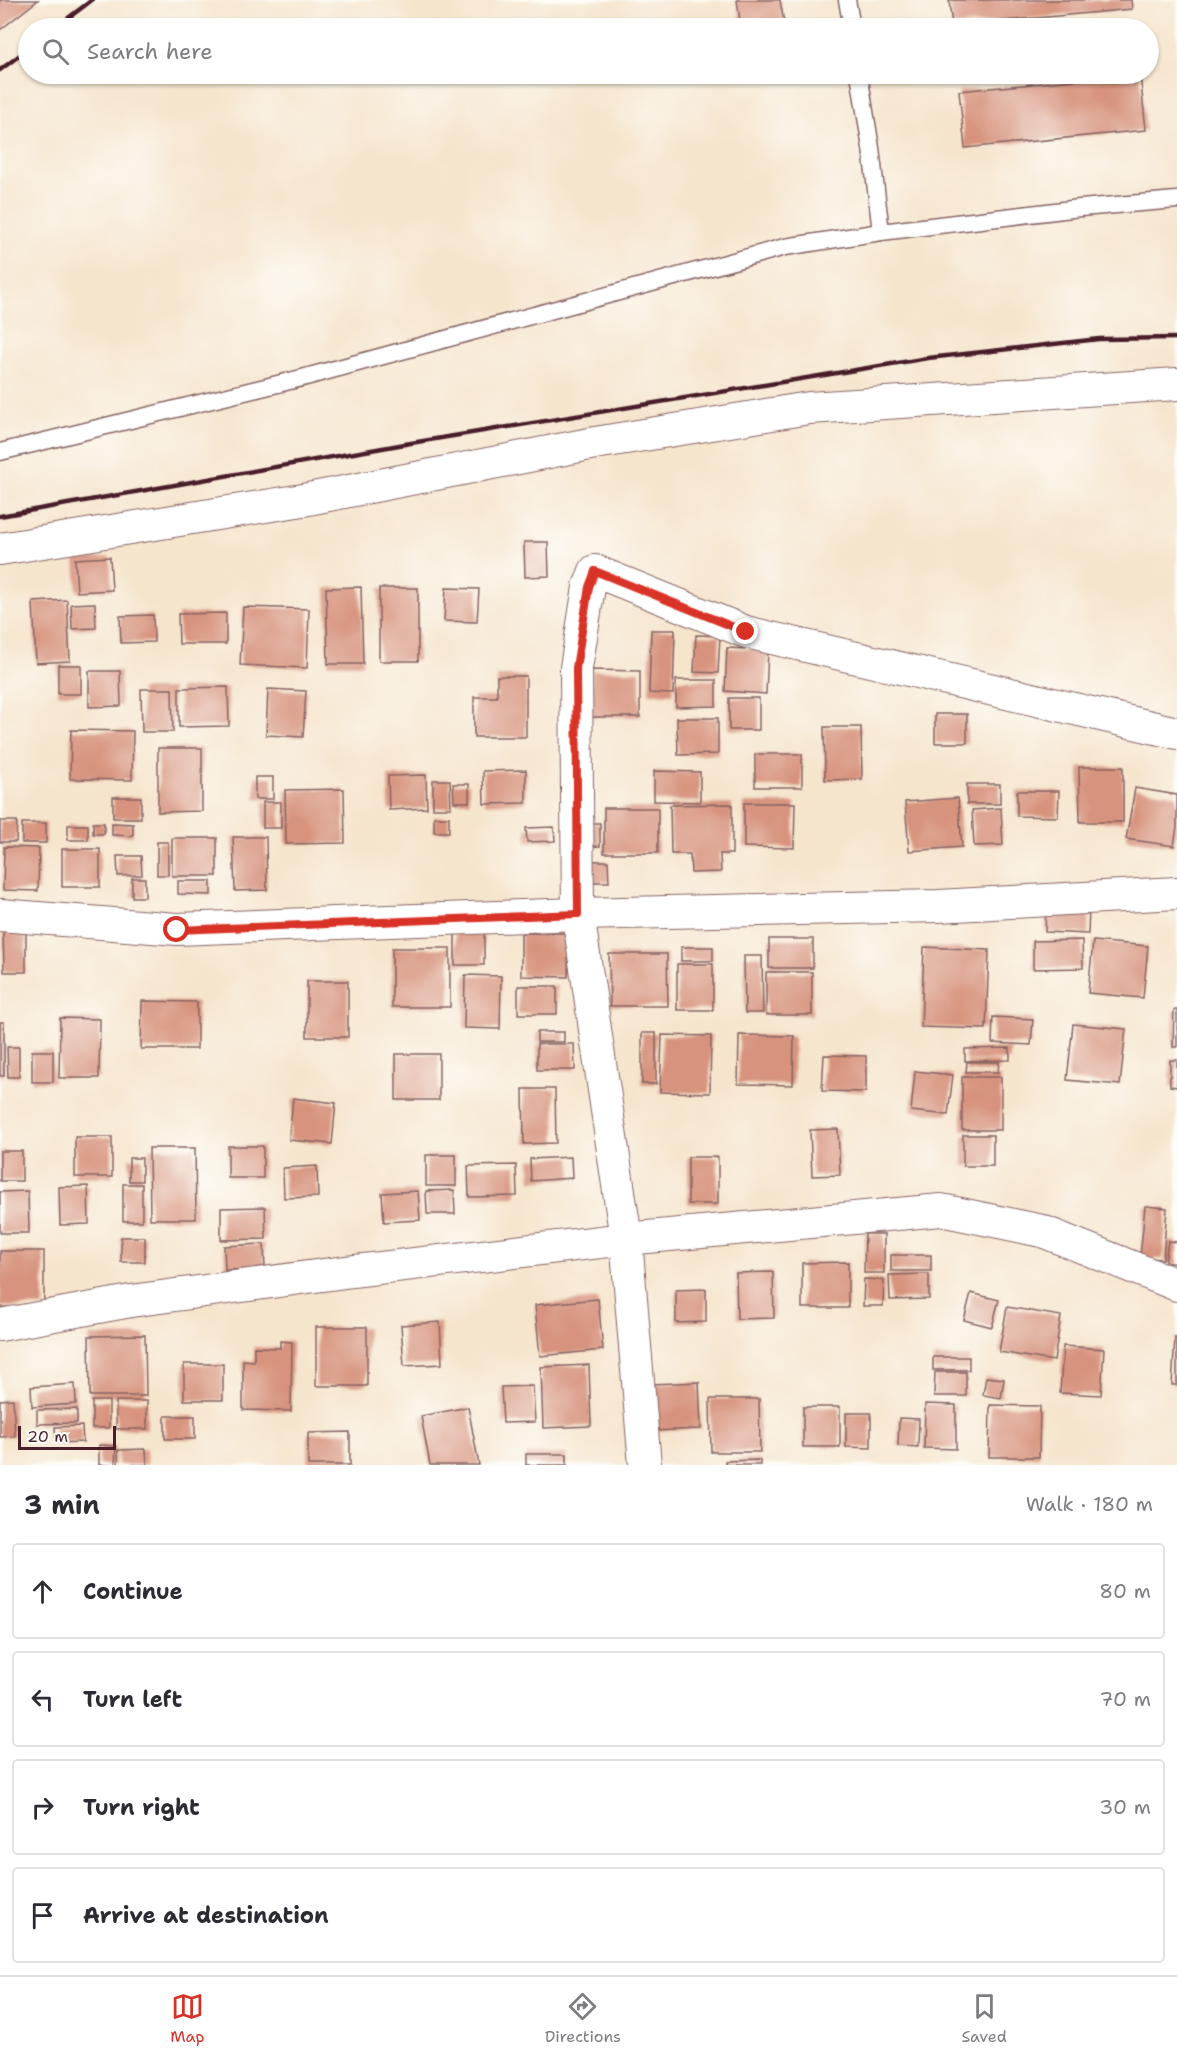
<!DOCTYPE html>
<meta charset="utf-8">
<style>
body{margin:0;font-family:"Shantell Sans",sans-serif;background:#f7f7f7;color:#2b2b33}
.scale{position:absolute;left:18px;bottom:15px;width:98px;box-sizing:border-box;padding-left:6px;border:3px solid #4a1f2b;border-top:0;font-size:16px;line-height:21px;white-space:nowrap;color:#4a1f2b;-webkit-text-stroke:4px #fdfcf7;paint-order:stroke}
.stop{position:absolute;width:18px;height:18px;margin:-14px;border:4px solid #d93025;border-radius:50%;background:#fff}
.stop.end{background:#d93025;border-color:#fff;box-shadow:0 2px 6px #0008}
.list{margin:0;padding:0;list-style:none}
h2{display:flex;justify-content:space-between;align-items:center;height:78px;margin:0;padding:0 24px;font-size:26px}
h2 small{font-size:20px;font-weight:400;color:#7c7c81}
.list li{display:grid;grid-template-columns:39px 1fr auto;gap:18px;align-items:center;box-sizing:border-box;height:96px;margin:0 12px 12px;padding:0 12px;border:2px solid #e1e1e2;border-radius:6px}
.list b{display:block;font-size:22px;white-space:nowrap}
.list em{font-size:20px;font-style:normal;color:#7c7c81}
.icon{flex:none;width:33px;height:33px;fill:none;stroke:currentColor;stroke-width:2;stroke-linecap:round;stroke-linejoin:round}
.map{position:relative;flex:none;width:1177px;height:1465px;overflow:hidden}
.search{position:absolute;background:#fff;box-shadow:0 2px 4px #0004;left:18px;right:18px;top:18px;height:66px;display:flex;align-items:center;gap:15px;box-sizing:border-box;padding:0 21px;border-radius:33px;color:#7c7c81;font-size:22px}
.sheet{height:510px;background:#fff}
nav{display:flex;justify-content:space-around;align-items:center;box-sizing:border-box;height:84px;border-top:2px solid #e1e1e2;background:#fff;font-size:16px;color:#7c7c81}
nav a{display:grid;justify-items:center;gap:3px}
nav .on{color:#d93025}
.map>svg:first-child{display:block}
</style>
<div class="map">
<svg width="1177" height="1465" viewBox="0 0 1177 1465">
<rect width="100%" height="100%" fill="#fdfcf7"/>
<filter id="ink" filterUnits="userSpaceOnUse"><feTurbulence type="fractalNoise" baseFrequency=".0167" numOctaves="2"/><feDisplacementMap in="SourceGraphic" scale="12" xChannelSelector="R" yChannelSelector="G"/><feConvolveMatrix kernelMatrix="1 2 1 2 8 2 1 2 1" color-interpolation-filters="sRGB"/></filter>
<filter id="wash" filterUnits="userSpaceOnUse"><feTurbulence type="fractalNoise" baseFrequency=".008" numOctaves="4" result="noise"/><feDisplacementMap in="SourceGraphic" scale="24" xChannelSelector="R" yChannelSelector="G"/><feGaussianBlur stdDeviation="1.35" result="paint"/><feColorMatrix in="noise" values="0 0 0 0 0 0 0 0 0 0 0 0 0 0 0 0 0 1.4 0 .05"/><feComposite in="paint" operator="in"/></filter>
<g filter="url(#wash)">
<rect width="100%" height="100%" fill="#f6e5cd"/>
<g id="blocks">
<!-- building -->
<g fill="#d7937d">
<polygon points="0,0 38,0 0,30"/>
<polygon points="737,0 780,0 785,28 741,28"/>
<polygon points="949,0 1131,0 1132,9 952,26"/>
<polygon points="1140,74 1146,130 965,148 959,91"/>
<polygon points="524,542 548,542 549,576 525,577"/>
<polygon points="110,557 112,590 77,592 75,559"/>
<polygon points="361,587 363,664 328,664 326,588"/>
<rect x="379" y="588" width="39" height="73"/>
<polygon points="446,588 479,589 477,622 444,621"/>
<polygon points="67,600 70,661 36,663 33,602"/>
<polygon points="95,603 96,628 72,629 71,604"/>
<polygon points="243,607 309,609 307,668 240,665"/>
<polygon points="226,613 226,644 179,644 178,614"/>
<polygon points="153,615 154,642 121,643 120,616"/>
<polygon points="651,630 675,630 673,694 649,693"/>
<polygon points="696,635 720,636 718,673 694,672"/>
<polygon points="727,648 768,650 766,694 725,691"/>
<rect x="58" y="665" width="23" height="29"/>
<polygon points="592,670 640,671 640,717 591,717"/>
<polygon points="89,671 120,671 121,706 89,707"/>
<polygon points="497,676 526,676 526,737 474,737 474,697 497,697"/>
<polygon points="676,680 716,680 716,706 676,707"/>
<polygon points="228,687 229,726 179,727 179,688"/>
<polygon points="141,689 172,689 173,732 142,732"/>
<polygon points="268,689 306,691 303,737 266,735"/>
<rect x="729" y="698" width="30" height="32"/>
<rect x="935" y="714" width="32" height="29"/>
<polygon points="677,718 718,718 718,754 678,755"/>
<polygon points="824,727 861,727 862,779 825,780"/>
<polygon points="71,730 133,731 132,780 70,779"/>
<polygon points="158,748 202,748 202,811 158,812"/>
<rect x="755" y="754" width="47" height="33"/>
<polygon points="1079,767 1123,767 1123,822 1080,822"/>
<polygon points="526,770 526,803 484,804 483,771"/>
<polygon points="654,771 700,772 700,802 654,801"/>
<polygon points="426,775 427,808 389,810 388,776"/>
<rect x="255" y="777" width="18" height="22"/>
<polygon points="433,780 450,780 451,808 433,808"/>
<polygon points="453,784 469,784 469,802 454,802"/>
<rect x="967" y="784" width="33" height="20"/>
<polygon points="1135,788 1177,795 1177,827 1174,846 1126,839"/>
<polygon points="344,789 345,843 286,844 285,790"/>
<polygon points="1017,791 1059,791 1058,817 1017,816"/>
<rect x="113" y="797" width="28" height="21"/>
<polygon points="958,798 962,847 909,851 905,802"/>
<rect x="263" y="802" width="18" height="26"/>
<polygon points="744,803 795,803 794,848 744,847"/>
<polygon points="732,804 732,854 720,854 721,872 691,873 690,854 671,854 670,805"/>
<rect x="604" y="808" width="54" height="45"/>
<polygon points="1001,808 1003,845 974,846 972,810"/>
<rect x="434" y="817" width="15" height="15"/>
<polygon points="0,821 17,821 16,842 0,842"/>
<rect x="22" y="823" width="24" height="20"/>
<rect x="93" y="823" width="11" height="11"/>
<polygon points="112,823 133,824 133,836 112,835"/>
<polygon points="584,823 600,823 600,846 584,847"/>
<rect x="68" y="825" width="20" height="15"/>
<polygon points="554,827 555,841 527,842 526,828"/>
<polygon points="233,837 266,837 267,890 235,891"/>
<rect x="172" y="838" width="45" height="38"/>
<rect x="157" y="842" width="11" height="33"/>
<polygon points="4,847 39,848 38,891 3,890"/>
<rect x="62" y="849" width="38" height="38"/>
<polygon points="117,856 141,856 142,875 118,876"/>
<polygon points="583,861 608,861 609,882 583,882"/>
<rect x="132" y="878" width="13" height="19"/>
<polygon points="178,881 211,881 211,895 178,894"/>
<polygon points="1046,906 1089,908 1088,934 1045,932"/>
<polygon points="3,929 26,929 26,972 4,972"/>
<rect x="455" y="930" width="29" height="35"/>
<polygon points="521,933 569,933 568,977 521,976"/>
<rect x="769" y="939" width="44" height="29"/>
<polygon points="1082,940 1083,968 1033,969 1033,941"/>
<polygon points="1093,941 1148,946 1143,998 1088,993"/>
<rect x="681" y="947" width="32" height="14"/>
<polygon points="924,947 989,950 986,1029 921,1027"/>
<rect x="392" y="948" width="58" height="59"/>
<polygon points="609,954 667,954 668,1006 610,1006"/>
<polygon points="744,956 762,956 763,1013 745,1013"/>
<rect x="677" y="964" width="36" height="46"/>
<rect x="766" y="972" width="46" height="43"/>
<polygon points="465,975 501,976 500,1029 464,1028"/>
<rect x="307" y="981" width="41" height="56"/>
<rect x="518" y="986" width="39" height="28"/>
<polygon points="142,1001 197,1002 197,1049 141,1049"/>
<polygon points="1174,1010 1177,1010 1177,1047 1173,1047"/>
<polygon points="993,1017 1033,1019 1031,1045 992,1043"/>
<polygon points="60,1018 100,1019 99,1078 59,1078"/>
<rect x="0" y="1022" width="4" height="54"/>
<polygon points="1073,1024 1126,1029 1120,1085 1067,1080"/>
<rect x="537" y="1032" width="27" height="10"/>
<rect x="642" y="1033" width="14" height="51"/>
<polygon points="662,1035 711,1036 710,1093 660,1092"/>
<polygon points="739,1035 794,1036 793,1085 738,1084"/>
<polygon points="537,1044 574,1044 575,1070 537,1070"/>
<polygon points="7,1047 19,1047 19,1077 8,1077"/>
<polygon points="1010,1048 1010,1060 965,1061 965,1049"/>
<rect x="32" y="1051" width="21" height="31"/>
<rect x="396" y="1054" width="43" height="46"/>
<polygon points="824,1055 866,1056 866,1092 822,1091"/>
<polygon points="1170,1060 1177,1060 1177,1087 1170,1086"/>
<polygon points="967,1062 999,1062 998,1072 966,1072"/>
<polygon points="915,1071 953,1075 948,1115 911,1111"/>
<rect x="962" y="1077" width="39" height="53"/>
<polygon points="523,1089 555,1089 556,1143 524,1144"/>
<polygon points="293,1098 336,1103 332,1144 289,1140"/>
<polygon points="838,1129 840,1175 812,1176 810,1130"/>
<rect x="963" y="1135" width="30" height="31"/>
<rect x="75" y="1137" width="37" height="40"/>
<rect x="228" y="1146" width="35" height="32"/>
<polygon points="149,1148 195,1148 196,1219 150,1219"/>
<rect x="0" y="1151" width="22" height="30"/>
<rect x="426" y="1155" width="30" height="31"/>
<polygon points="571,1157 572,1178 531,1181 530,1159"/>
<rect x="688" y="1157" width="30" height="47"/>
<rect x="129" y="1158" width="13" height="23"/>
<polygon points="516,1165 517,1196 469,1197 468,1166"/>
<polygon points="317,1166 318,1197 284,1198 283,1168"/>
<rect x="123" y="1184" width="19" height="37"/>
<polygon points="88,1186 89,1224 60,1225 59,1187"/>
<polygon points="454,1190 455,1214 427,1214 426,1191"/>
<polygon points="28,1191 29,1233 0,1233 0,1192"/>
<polygon points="418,1191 420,1220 384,1222 382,1193"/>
<polygon points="1145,1206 1167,1208 1163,1259 1140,1258"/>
<polygon points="265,1207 266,1239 221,1240 221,1208"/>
<polygon points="865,1234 884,1234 884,1273 864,1273"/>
<rect x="121" y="1237" width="24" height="25"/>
<polygon points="1168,1241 1177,1242 1177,1264 1165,1262"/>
<polygon points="264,1244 265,1269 225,1270 224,1246"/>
<rect x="0" y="1251" width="44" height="56"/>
<rect x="891" y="1255" width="40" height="16"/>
<polygon points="848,1262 848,1308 802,1308 802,1263"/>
<polygon points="773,1272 774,1318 737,1319 736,1273"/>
<polygon points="929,1274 929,1299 890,1300 889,1275"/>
<polygon points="864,1279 884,1280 883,1306 863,1306"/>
<polygon points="706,1289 706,1322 676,1323 676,1290"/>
<polygon points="971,1293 999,1300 992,1327 964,1320"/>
<polygon points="598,1299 603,1350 540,1356 535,1305"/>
<polygon points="1007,1307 1061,1316 1054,1361 999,1352"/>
<polygon points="440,1322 442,1364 404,1366 401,1325"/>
<rect x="316" y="1327" width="51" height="59"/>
<polygon points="145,1335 146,1396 90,1396 89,1336"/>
<polygon points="1175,1338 1177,1338 1177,1385 1172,1385"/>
<polygon points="280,1341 292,1342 291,1411 243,1410 243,1360 254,1361 254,1347 280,1348"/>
<polygon points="1063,1346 1104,1349 1101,1395 1060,1393"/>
<rect x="933" y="1357" width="36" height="13"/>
<rect x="184" y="1364" width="39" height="36"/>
<polygon points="589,1365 591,1426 543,1428 541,1367"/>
<polygon points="935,1372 966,1372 966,1396 934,1396"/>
<polygon points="986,1377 1004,1379 1001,1398 983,1395"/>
<polygon points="699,1382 701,1429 652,1431 651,1384"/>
<polygon points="75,1384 76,1404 32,1407 31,1387"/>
<polygon points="533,1386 535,1422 503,1423 501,1387"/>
<polygon points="13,1399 15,1436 0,1437 0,1400"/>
<polygon points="710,1399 759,1399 760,1452 711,1452"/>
<rect x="92" y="1401" width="17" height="27"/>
<rect x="116" y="1401" width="31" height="28"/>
<polygon points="925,1404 956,1405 956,1449 924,1448"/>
<polygon points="990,1405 1040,1406 1039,1457 989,1457"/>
<polygon points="468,1407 479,1465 430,1465 421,1416"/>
<rect x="803" y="1407" width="37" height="40"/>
<polygon points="77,1409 77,1423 37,1424 37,1410"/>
<polygon points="846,1413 871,1413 871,1448 846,1447"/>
<rect x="165" y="1416" width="30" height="23"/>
<polygon points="899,1418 919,1419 918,1447 898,1446"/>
<polygon points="82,1426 83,1442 56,1443 55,1427"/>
<polygon points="350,1432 350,1465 308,1465 308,1433"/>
<polygon points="99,1445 116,1446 115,1465 99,1465"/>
<polygon points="146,1449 147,1465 118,1465 118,1450"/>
<rect x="526" y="1454" width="41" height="11"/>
<polygon points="760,1460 760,1465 725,1465 725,1461"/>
</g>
</g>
</g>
<g filter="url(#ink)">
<use href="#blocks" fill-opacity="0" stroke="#866464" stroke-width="1.5"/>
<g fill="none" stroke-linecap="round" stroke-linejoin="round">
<!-- lane casing -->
<g stroke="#866464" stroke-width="19">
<g id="lane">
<polyline points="847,0 852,28"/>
<polyline points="859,74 871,148 881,232"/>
<polyline points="0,452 302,378 785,247 881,232 1080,208 1177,200"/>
</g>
</g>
<!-- street casing -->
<g stroke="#866464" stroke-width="34">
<g id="street">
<polyline points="0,549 303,500 595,443 809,408 1177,384"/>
<polyline points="0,915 177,929 578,914 938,906 1177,893"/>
<polyline points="0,1325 131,1301 345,1272 626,1239 941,1210 1042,1231 1177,1285"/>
<polyline points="645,1465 626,1239 578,914 576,668 589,587 595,571 746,632 1177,733"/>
</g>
</g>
<!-- lane -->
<use href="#lane" stroke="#fff" stroke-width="16"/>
<!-- street -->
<use href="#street" stroke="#fff" stroke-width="32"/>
<!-- rail -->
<g stroke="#4a1f2b" stroke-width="4.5">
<polyline points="55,28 92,0"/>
<polyline points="0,70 28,49"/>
<polyline points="0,516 405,444 928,358 1099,339 1177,338"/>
</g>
</g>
</g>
<g fill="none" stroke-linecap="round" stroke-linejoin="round" filter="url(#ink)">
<!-- route -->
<polyline stroke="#d93025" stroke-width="8" points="177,930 578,914 576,668 589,587 595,571 746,632"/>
</g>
</svg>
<div class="scale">20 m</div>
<div class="stop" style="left:177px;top:930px"></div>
<div class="stop end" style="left:746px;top:632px"></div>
<div class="search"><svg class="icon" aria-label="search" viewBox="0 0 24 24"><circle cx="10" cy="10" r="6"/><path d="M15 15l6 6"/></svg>Search here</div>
</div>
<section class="sheet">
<h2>3 min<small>Walk · 180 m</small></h2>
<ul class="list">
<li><svg class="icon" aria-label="ahead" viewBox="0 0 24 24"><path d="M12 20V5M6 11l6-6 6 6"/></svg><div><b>Continue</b></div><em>80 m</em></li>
<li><svg class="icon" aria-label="left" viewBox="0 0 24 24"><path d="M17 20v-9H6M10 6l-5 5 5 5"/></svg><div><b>Turn left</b></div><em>70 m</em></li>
<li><svg class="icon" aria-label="right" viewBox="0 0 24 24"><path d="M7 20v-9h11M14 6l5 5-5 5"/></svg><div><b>Turn right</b></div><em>30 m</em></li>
<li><svg class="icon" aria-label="arrive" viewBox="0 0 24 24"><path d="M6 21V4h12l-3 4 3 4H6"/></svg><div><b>Arrive at destination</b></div></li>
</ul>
</section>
<nav>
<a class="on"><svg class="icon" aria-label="map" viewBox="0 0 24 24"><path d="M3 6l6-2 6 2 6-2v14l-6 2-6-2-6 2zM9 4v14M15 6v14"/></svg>Map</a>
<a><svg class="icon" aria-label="directions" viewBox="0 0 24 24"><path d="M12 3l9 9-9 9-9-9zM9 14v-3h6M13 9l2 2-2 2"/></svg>Directions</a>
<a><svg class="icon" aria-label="saved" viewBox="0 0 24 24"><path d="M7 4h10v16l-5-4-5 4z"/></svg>Saved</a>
</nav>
